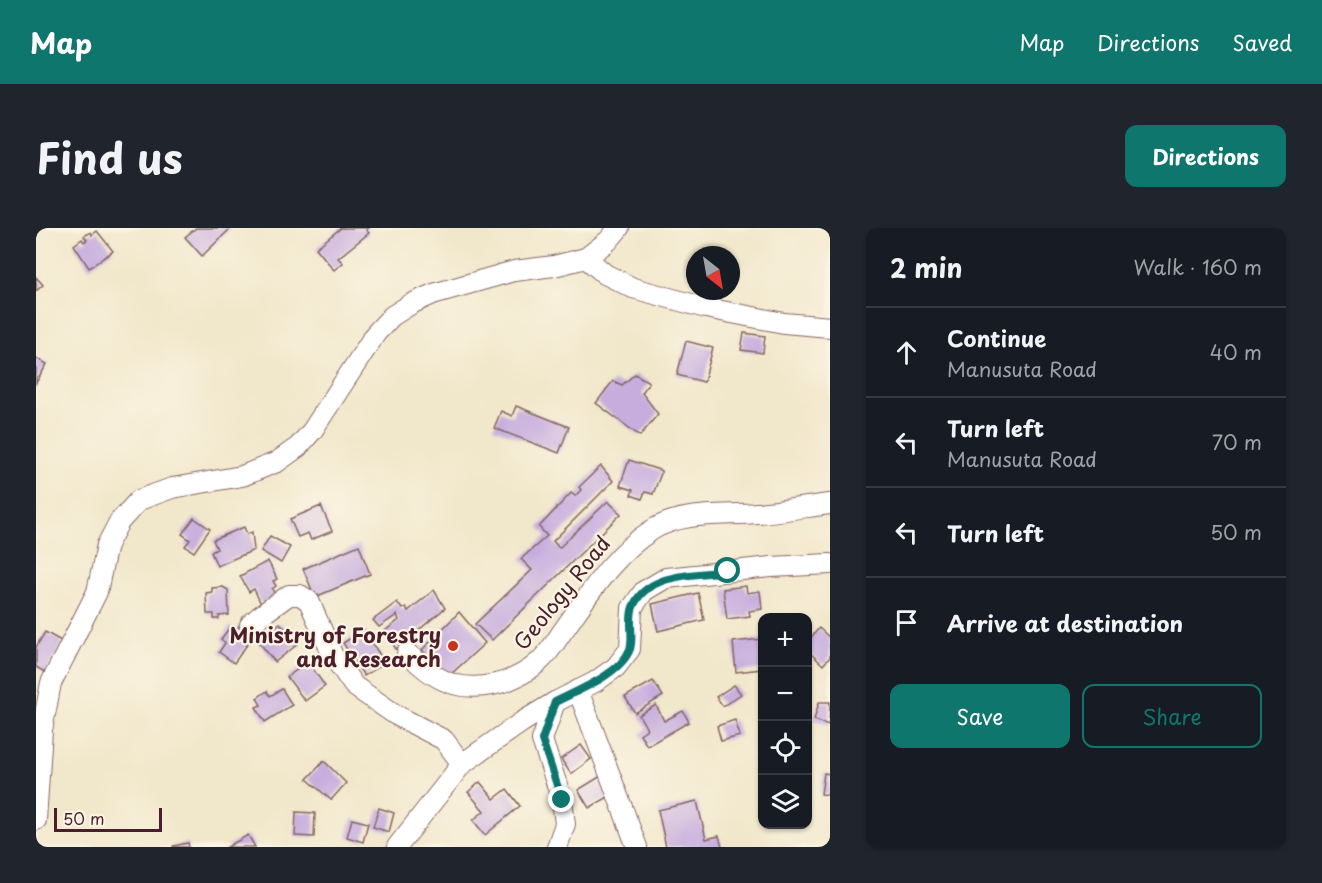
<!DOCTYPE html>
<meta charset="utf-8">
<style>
body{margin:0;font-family:"Playpen Sans",sans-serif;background:#20242c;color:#f1f3f6}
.controls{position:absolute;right:18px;bottom:18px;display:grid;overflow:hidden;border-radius:12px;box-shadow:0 2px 4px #0004}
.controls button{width:54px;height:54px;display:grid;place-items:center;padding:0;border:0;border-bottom:2px solid #363941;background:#171b24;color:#f1f3f6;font:30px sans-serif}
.compass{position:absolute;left:650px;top:18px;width:54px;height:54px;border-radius:50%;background:#171b24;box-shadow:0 2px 4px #0004;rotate:149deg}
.scale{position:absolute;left:18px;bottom:15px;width:108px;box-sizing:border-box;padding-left:6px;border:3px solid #4a1f2b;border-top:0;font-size:16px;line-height:21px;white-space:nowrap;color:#4a1f2b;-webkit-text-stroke:4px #fcf5e5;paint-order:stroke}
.stop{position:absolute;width:18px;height:18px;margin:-14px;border:4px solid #0f766e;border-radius:50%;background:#fff}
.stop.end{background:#0f766e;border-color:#fff;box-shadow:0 2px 6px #0008}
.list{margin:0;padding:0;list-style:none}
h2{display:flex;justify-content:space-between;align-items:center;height:78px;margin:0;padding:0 24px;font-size:26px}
h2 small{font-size:20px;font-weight:400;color:#9ea1a6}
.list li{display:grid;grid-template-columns:39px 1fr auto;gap:18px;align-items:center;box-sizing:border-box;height:90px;padding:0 24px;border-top:2px solid #363941}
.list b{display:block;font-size:22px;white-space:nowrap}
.list p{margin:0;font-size:20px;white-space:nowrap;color:#9ea1a6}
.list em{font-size:20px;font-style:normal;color:#9ea1a6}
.actions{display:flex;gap:12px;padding:18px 24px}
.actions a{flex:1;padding:14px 0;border:2px solid #0f766e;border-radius:12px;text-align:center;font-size:21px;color:#0f766e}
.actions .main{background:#0f766e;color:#fff}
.icon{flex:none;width:33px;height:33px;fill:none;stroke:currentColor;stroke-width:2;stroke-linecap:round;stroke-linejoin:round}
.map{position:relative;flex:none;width:794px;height:619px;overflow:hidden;border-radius:12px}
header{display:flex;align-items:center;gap:36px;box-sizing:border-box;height:84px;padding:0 30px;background:#0f766e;color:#fff}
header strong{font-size:28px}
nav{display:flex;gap:33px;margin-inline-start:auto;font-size:21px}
.intro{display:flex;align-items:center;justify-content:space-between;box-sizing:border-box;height:144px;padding:0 36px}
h1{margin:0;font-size:42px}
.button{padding:15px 27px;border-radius:12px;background:#0f766e;color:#fff;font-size:21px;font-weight:700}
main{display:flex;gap:36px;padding:0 36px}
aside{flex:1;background:#171b24;border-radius:12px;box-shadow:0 2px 4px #0004}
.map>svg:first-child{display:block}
</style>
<header>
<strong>Map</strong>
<nav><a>Map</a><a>Directions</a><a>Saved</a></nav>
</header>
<div class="intro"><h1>Find us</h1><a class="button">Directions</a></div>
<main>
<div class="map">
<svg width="794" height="619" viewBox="0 0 794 619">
<rect width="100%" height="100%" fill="#fcf5e5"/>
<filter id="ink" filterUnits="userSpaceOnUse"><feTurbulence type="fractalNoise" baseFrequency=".0167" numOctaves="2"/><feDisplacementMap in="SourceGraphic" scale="12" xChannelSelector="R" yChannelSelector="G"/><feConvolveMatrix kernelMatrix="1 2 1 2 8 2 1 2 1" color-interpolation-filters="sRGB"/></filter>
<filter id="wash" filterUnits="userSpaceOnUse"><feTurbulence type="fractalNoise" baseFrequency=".008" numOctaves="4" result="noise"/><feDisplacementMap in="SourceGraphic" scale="24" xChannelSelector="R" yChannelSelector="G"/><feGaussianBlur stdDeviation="1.35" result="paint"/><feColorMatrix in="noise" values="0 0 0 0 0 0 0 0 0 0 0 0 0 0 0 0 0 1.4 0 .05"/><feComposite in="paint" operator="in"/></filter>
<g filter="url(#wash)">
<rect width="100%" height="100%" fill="#f1e7cb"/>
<g id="blocks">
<!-- building -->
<g fill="#c6adde">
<polygon points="160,0 193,0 194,1 166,28 149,9"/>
<polygon points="305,0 333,0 330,2 333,5 302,30 307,35 298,42 280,20"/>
<polygon points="61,3 77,23 53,40 38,17 46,11 48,14 51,12 48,8 55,4 56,7"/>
<polygon points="0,49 7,57 0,63"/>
<polygon points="708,105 729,108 727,125 705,122"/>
<polygon points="650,113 677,120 668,154 641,147"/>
<polygon points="0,130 11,136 0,155"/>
<polygon points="599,146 613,154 606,165 622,186 604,208 560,175 577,153 586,157"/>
<polygon points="480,178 533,199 523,225 458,200 465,183 476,188"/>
<polygon points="593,232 626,243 617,266 609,264 606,271 595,267 597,262 584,258"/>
<polygon points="565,238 577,253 517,313 523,320 572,273 585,286 456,412 439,396 496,342 485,331 511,308 503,299 535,265 539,268 545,262 543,259"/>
<polygon points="285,278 296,303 275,312 272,305 262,309 254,291"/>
<polygon points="158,290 174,301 158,324 149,318 154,312 146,306"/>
<polygon points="208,299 211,306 216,304 218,322 181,338 175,324 181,321 177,312"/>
<polygon points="234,308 254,319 245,335 225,323"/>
<polygon points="323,317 334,346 279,369 267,341"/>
<polygon points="232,333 241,351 237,353 240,358 236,361 240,368 225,376 218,361 213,364 204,348"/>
<polygon points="710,358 711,365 724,363 726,381 713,383 714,388 691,391 687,361"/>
<polygon points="187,359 192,362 193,387 183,388 183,391 178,391 178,386 171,386 170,365 176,364 176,360"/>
<polygon points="398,362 409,380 360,421 349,403 363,392 361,387 343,399 337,392 361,374 366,381 370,379 372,383"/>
<polygon points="662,365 668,392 622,403 616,376"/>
<polygon points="423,384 449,415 413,448 386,422"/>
<polygon points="244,395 262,416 239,434 222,413"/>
<polygon points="204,397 218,407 198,435 183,424 189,415 185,411 194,399 199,403"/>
<polygon points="783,400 794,410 794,429 787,437 772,423 772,413"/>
<polygon points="328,402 349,435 328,448 307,415"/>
<polygon points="9,404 27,414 10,445 0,439 0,419"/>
<polygon points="726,411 726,441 700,444 697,414"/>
<polygon points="272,434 289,458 269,473 251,449"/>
<polygon points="617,453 627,468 599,485 589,469"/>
<polygon points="698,457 705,466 687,478 680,469"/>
<polygon points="246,461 256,477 229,494 220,479 225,477 221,470 231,463 234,468"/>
<polygon points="783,474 794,474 793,497 778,492"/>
<polygon points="620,477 628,493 647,483 653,494 611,518 604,506 611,501 603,487"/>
<polygon points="699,492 704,508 685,513 681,498"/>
<polygon points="545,517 555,531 535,546 525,531"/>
<polygon points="288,533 310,555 295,572 271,551"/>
<polygon points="788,545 794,546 794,567 785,566"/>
<polygon points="565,548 576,567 553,580 542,562"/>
<polygon points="444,554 458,571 471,561 484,578 449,607 437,592 448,583 432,564"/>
<polygon points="661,573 670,611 683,608 686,619 630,619 622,582"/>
<polygon points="343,580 358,585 353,604 337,599"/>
<polygon points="260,584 279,585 278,609 259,608"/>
<polygon points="316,591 332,595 327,614 311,609"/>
<polygon points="212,607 219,619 191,619"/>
<polygon points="152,615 153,619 137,619 137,618"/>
</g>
</g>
</g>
<g filter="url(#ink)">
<use href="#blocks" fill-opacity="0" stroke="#846563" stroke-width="1.5"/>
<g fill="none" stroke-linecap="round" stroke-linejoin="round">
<!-- minor casing -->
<g stroke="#846563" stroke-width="22">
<g id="minor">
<polyline points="550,30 569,46 597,60 670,80 748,95 794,99"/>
<polyline points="214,397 224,388 253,367 264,367 273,373 297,428 318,458 360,487 408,512 426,536"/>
<path d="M371 425C381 434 391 444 403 450 435 468 479 456 504 433 514 424 521 411 529 400 554 365 578 326 616 302 646 283 687 288 722 285 746 283 770 279 794 276"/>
<polyline points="542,462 601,619"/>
<polyline points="519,474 506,512 526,572 529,596 521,619"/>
<polyline points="0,592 6,502 15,455 61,364 71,317 83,294 103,272 136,260 206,248 241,234 262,219 276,203 340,105 356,88 375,76 397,66 478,43 518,38 550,30 572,13 583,0"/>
<polyline points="361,619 426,536 486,494 519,474 559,454 580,439 594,421 596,380 608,363 630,350 735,339 794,336"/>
</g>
</g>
<!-- minor -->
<use href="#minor" stroke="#fff" stroke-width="20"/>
</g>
</g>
<g fill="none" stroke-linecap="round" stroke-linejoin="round" filter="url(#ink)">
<!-- route -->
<path stroke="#0f766e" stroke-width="8" d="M526 572 506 512 519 474C541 463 585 446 594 421 598 409 592 392 597 379 611 344 661 347 692 343"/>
</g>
<!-- markers -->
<circle fill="#c8321e" stroke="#fcf5e5" stroke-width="2" cx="417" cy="418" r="6"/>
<g text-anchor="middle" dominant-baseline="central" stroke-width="4.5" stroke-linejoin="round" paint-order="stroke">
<!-- street labels -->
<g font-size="21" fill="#4a1f2b" stroke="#fcf5e5">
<text transform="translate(525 364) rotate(-51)">Geology Road</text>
</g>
<!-- poi labels -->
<g font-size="21" font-weight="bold" fill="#4a1f2b" stroke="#fcf5e5" text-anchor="end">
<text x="405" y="406">Ministry of Forestry<tspan x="405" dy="24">and Research</tspan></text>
</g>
</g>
</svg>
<div class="controls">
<button>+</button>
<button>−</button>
<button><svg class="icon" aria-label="locate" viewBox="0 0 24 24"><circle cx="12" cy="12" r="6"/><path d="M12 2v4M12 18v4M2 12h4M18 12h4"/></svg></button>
<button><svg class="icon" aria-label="layers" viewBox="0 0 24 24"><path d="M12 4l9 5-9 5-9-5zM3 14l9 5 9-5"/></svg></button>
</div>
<svg class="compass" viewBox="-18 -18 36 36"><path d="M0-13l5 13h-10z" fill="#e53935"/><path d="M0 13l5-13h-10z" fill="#9ea1a6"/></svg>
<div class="scale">50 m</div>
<div class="stop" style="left:692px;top:343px"></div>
<div class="stop end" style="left:526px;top:572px"></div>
</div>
<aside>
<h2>2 min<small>Walk · 160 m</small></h2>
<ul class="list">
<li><svg class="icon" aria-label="ahead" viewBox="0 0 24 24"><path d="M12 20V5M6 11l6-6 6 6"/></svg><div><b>Continue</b><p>Manusuta Road</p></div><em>40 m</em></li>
<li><svg class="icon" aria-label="left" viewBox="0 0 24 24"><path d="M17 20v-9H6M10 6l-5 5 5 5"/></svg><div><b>Turn left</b><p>Manusuta Road</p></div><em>70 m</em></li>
<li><svg class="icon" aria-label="left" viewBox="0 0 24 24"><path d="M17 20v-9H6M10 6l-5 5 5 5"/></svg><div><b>Turn left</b></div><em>50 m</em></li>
<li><svg class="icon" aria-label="arrive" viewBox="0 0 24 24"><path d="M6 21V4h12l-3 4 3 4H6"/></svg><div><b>Arrive at destination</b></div></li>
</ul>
<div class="actions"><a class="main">Save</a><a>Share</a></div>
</aside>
</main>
